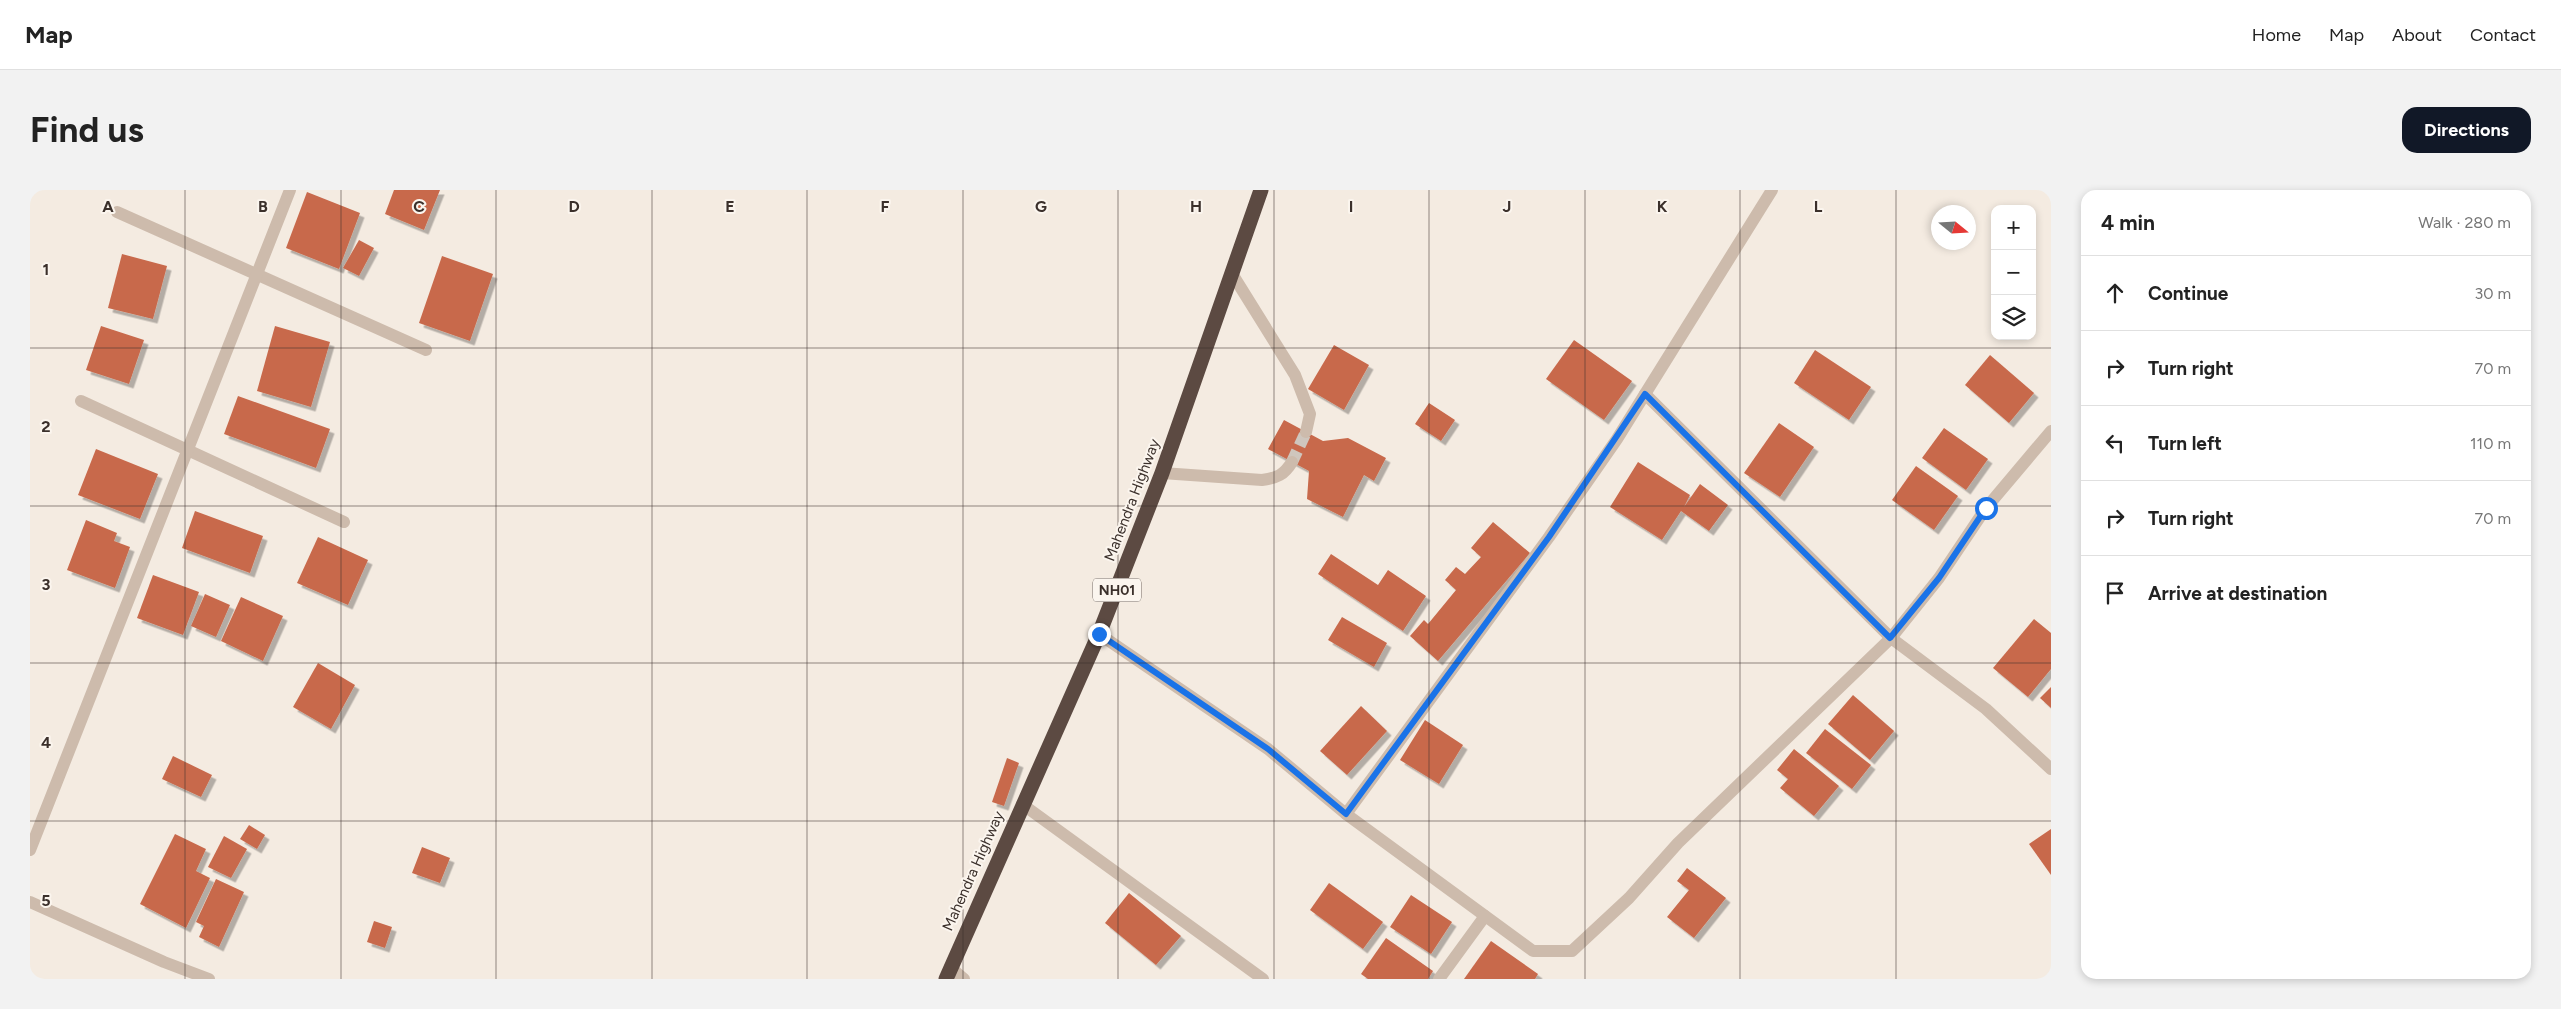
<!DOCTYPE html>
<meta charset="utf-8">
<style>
body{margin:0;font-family:Figtree,sans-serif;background:#f2f2f2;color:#222}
.controls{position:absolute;right:15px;top:15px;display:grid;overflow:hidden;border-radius:10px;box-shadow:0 2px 8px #0003}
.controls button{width:45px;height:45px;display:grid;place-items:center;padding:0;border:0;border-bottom:1px solid #e0e0e0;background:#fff;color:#222;font:25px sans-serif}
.compass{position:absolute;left:1901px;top:15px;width:45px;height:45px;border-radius:50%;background:#fff;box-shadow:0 2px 8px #0003;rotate:108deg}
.stop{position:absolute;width:15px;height:15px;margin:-11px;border:4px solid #1a73e8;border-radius:50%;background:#fff}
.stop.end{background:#1a73e8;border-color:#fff;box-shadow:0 1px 5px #0008}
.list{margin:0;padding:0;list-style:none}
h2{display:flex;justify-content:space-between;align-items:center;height:65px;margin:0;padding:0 20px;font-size:21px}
h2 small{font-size:16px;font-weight:400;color:#767676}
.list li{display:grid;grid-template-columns:32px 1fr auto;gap:15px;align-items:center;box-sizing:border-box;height:75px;padding:0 20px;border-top:1px solid #e0e0e0}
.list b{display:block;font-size:19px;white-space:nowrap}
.list em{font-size:16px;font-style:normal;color:#767676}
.icon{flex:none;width:28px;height:28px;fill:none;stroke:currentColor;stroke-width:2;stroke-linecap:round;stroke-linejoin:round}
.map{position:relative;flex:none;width:2021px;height:789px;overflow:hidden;border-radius:15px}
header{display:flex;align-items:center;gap:30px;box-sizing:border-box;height:70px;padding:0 25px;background:#fff;border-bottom:1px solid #e0e0e0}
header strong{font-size:24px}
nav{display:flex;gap:28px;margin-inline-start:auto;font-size:18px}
.intro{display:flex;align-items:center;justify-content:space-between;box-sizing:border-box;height:120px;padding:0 30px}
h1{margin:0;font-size:35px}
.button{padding:12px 22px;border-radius:15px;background:#111827;color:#fff;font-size:18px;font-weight:700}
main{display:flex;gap:30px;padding:0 30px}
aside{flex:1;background:#fff;border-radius:15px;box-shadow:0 2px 8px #0003}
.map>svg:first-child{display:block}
</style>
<header>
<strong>Map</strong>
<nav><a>Home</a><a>Map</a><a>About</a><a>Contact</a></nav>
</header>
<div class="intro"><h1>Find us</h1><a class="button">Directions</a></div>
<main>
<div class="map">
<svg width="2021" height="789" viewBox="0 0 2021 789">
<defs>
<filter id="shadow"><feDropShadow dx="4.5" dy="4.5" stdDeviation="0" flood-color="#0004"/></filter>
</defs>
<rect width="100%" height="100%" fill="#f4ebe1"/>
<!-- building -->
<g fill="#c8694b" filter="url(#shadow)">
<polygon points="364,0 410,0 394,40 355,24"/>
<polygon points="277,2 330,23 309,79 256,58"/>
<polygon points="329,50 344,58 329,86 313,78"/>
<polygon points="92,64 137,76 123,129 78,118"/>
<polygon points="412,66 463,84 440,151 389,133"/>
<polygon points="71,136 114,150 99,194 56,180"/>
<polygon points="245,136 300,152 281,217 227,201"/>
<polygon points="1544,150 1602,191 1574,230 1516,189"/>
<polygon points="1304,155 1339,175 1314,220 1278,199"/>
<polygon points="1785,160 1841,197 1819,230 1764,193"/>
<polygon points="1960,165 2004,203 1979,233 1935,195"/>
<polygon points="208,206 300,239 286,278 194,244"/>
<polygon points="1399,213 1425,230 1411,251 1385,234"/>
<polygon points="1254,230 1293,251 1318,248 1356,268 1344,291 1334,285 1313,327 1277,309 1279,281 1238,259"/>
<polygon points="1749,233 1784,257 1750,307 1714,283"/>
<polygon points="1914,238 1958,269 1936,300 1892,268"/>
<polygon points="66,259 128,284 110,329 48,305"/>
<polygon points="1608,272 1660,305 1654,317 1670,294 1698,315 1679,341 1651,321 1632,350 1580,317"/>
<polygon points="1886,276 1928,306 1904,340 1862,310"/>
<polygon points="165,321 233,346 220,383 152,358"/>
<polygon points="56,330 87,343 84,351 100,357 85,398 37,380"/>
<polygon points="1463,332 1500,363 1408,471 1380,446 1394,430 1398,434 1426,400 1415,390 1426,377 1435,384 1451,367 1441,358"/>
<polygon points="288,347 338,370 318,415 267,393"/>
<polygon points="1301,364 1348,395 1358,380 1396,406 1373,441 1288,384"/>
<polygon points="123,385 169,402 153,445 107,428"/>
<polygon points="175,404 200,415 186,447 161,436"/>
<polygon points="211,407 253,426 233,471 191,451"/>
<polygon points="1312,427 1357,453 1344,477 1298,450"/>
<polygon points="2004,429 2021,443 2021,479 1998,507 1963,478"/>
<polygon points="288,473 325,495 301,539 263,517"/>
<polygon points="2021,497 2021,518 2010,508"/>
<polygon points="1823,505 1864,541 1840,570 1798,534"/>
<polygon points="1331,516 1357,541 1317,585 1290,561"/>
<polygon points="1395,530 1433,555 1409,594 1370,570"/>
<polygon points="1795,539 1841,575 1822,599 1776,563"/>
<polygon points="1764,559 1809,596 1784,626 1750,598 1758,589 1747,580"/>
<polygon points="143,566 182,585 171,607 132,589"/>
<polygon points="977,568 989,573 974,616 962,612"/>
<polygon points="219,635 235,645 227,659 210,649"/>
<polygon points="2021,639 2021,685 1999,654"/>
<polygon points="145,644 176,659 166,681 180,688 156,738 110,714"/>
<polygon points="194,646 217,659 201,688 178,677"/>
<polygon points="392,657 420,668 410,693 382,683"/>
<polygon points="1657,678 1696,708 1664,748 1637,727 1659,700 1647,691"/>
<polygon points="186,689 214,702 189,757 169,747 174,736 166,732"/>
<polygon points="1299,693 1353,732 1333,759 1280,720"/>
<polygon points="1099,703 1151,746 1126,775 1075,733"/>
<polygon points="1381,705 1422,732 1401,764 1360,737"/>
<polygon points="344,731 362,737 355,758 337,752"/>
<polygon points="1356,748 1403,781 1398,789 1338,789 1331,784"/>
<polygon points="1461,751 1508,784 1505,789 1434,789"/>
</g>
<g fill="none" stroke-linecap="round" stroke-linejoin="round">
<!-- minor-tunnel -->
<polyline stroke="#cfc6bd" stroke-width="12" stroke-dasharray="12 6" stroke-linecap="butt" points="1262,272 1276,242"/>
<!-- minor -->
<g stroke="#cdbbac" stroke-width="12">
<polyline points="87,22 396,160"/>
<polyline points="1201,82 1265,185 1280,224 1276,242"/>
<polyline points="1615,204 1861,448 1909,388 1956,318 2021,241"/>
<polyline points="51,211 314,332"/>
<path d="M1132 283 1232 290C1247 288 1254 285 1262 272"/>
<polyline points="1069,444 1238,559 1316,624 1503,761 1542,761 1599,708 1648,653 1861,448 1956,519 2021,579"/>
<polyline points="992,614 1233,789"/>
<polyline points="1316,624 1519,347 1587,249 1742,0"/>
<polyline points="0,660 260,0"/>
<polyline points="0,712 134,772 179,789"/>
<polyline points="920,777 934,789"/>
<polyline points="1409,789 1455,726"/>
</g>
<!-- highway -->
<polyline stroke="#5c4a42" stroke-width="15" points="916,789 1069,444 1132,283 1231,0"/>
</g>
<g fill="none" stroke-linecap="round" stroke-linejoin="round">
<!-- route -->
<polyline stroke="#1a73e8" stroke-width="6" points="1069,444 1238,559 1316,624 1519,347 1615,204 1860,448 1909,388 1956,318"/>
</g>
<!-- grid -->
<path fill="none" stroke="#3b302b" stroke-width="1" stroke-opacity="0.55" d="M155 0V789M311 0V789M466 0V789M622 0V789M777 0V789M933 0V789M1088 0V789M1244 0V789M1399 0V789M1555 0V789M1710 0V789M1866 0V789M0 158H2021M0 316H2021M0 473H2021M0 631H2021"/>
<g text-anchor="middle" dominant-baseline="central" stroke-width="4" stroke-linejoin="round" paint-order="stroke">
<!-- shield labels -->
<rect fill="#fbf5ee" stroke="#756b66" stroke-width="1" x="1063" y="388.5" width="48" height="23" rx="4"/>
<g font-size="14" font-weight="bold" fill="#3b302b">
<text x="1087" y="400">NH01</text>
</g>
<!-- street labels -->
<g font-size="15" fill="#3b302b" stroke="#fbf5ee">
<text transform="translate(1102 310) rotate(-69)">Mahendra Highway</text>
<text transform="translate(943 681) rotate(-66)">Mahendra Highway</text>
</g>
</g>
<g font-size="16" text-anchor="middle" font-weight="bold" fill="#3b302b" stroke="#fbf5ee" stroke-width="4" stroke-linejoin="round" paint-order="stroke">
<text x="78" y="22">A</text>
<text x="233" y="22">B</text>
<text x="389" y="22">C</text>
<text x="544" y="22">D</text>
<text x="700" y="22">E</text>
<text x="855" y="22">F</text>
<text x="1011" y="22">G</text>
<text x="1166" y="22">H</text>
<text x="1321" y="22">I</text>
<text x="1477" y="22">J</text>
<text x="1632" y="22">K</text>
<text x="1788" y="22">L</text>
<text x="16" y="85">1</text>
<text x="16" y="242">2</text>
<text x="16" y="400">3</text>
<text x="16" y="558">4</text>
<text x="16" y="716">5</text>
</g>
</svg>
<div class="controls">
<button>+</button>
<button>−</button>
<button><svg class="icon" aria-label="layers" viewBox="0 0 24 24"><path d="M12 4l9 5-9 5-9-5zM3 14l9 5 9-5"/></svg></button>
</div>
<svg class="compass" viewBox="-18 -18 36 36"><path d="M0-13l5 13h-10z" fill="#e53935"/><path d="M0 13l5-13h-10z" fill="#767676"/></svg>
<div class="stop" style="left:1956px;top:318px"></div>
<div class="stop end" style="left:1069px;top:444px"></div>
</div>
<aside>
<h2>4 min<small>Walk · 280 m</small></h2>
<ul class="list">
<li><svg class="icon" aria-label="ahead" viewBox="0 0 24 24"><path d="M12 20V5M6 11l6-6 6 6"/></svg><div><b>Continue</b></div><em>30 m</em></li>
<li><svg class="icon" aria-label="right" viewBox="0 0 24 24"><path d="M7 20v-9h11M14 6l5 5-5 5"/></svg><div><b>Turn right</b></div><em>70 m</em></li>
<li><svg class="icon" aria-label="left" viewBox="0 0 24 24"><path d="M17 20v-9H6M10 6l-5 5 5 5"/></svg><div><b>Turn left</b></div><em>110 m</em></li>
<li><svg class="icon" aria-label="right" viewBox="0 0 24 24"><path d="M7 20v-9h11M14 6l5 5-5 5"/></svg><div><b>Turn right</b></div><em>70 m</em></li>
<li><svg class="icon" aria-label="arrive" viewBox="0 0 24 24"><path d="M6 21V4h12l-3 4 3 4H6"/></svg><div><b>Arrive at destination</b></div></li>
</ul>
</aside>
</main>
